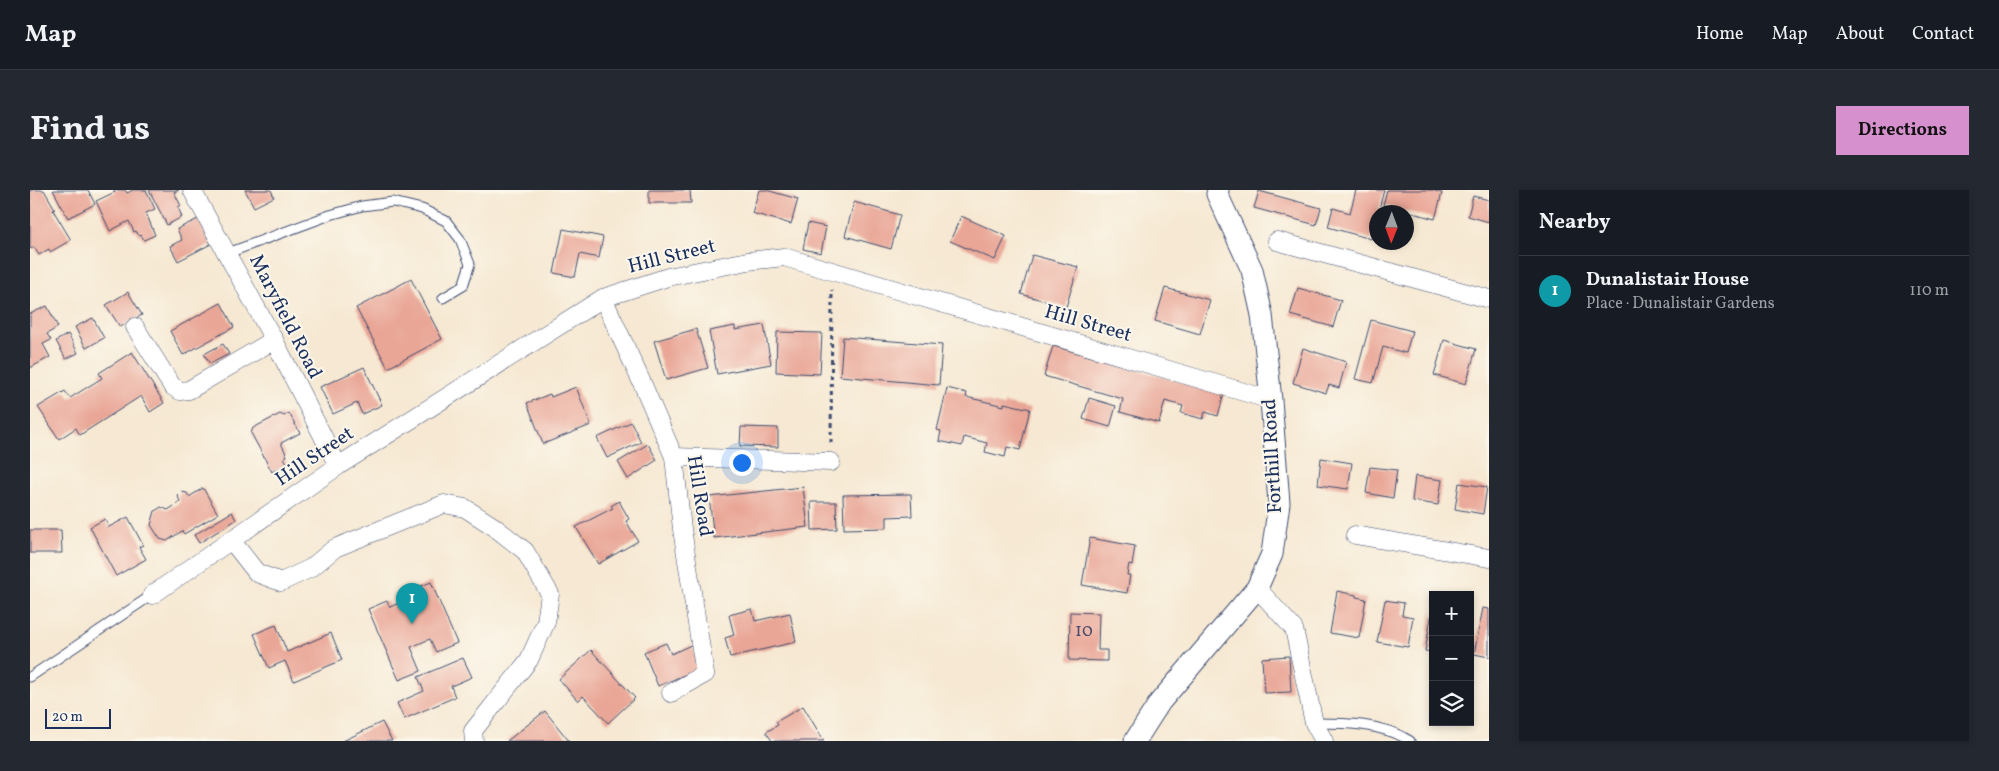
<!DOCTYPE html>
<meta charset="utf-8">
<style>
body{margin:0;font-family:Vollkorn,serif;background:#242831;color:#f1f3f6}
.controls{position:absolute;right:15px;bottom:15px;display:grid;overflow:hidden;border-radius:0px;box-shadow:0 2px 8px #0003}
.controls button{width:45px;height:45px;display:grid;place-items:center;padding:0;border:0;border-bottom:1px solid #363941;background:#171b24;color:#f1f3f6;font:25px sans-serif}
.compass{position:absolute;left:1339px;top:15px;width:45px;height:45px;border-radius:50%;background:#171b24;box-shadow:0 2px 8px #0003;rotate:181deg}
.scale{position:absolute;left:15px;bottom:12px;width:66px;box-sizing:border-box;padding-left:5px;border:2px solid #1b2f5e;border-top:0;font-size:14px;line-height:18px;white-space:nowrap;color:#1b2f5e;-webkit-text-stroke:4px #fbf7ec;paint-order:stroke}
.you{position:absolute;left:711px;top:272px;width:18px;height:18px;margin:-12px;border:4px solid #fff;border-radius:50%;background:#1a73e8;box-shadow:0 0 0 8px #1a73e833}
.badge{display:grid;place-items:center;width:32px;height:32px;border-radius:50%;background:#d690ce;color:#fff;font-size:16px;font-weight:700}
.pin{position:absolute;translate:-50% -41px;filter:drop-shadow(0 1px 2px #0008)}
.pin::after{content:'';position:absolute;top:26px;width:18px;height:15px;background:inherit;clip-path:polygon(0 0,100% 0,50% 100%)}
.list{margin:0;padding:0;list-style:none}
h2{display:flex;justify-content:space-between;align-items:center;height:65px;margin:0;padding:0 20px;font-size:21px}
h2 small{font-size:16px;font-weight:400;color:#9ea1a6}
.list li{display:grid;grid-template-columns:32px 1fr auto;gap:15px;align-items:center;box-sizing:border-box;height:70px;padding:0 20px;border-top:1px solid #363941}
.list b{display:block;font-size:19px;white-space:nowrap}
.list p{margin:0;font-size:16px;white-space:nowrap;color:#9ea1a6}
.list em{font-size:16px;font-style:normal;color:#9ea1a6}
.icon{flex:none;width:28px;height:28px;fill:none;stroke:currentColor;stroke-width:2;stroke-linecap:round;stroke-linejoin:round}
.map{position:relative;flex:none;width:1459px;height:551px;overflow:hidden;border-radius:0px}
header{display:flex;align-items:center;gap:30px;box-sizing:border-box;height:70px;padding:0 25px;background:#171b24;border-bottom:1px solid #363941}
header strong{font-size:24px}
nav{display:flex;gap:28px;margin-inline-start:auto;font-size:18px}
.intro{display:flex;align-items:center;justify-content:space-between;box-sizing:border-box;height:120px;padding:0 30px}
h1{margin:0;font-size:35px}
.button{padding:12px 22px;border-radius:0px;background:#d690ce;color:#111;font-size:18px;font-weight:700}
main{display:flex;gap:30px;padding:0 30px}
aside{flex:1;background:#171b24;border-radius:0px;box-shadow:0 2px 8px #0003}
.map>svg:first-child{display:block}
</style>
<header>
<strong>Map</strong>
<nav><a>Home</a><a>Map</a><a>About</a><a>Contact</a></nav>
</header>
<div class="intro"><h1>Find us</h1><a class="button">Directions</a></div>
<main>
<div class="map">
<svg width="1459" height="551" viewBox="0 0 1459 551">
<rect width="100%" height="100%" fill="#fbf7ec"/>
<filter id="ink" filterUnits="userSpaceOnUse"><feTurbulence type="fractalNoise" baseFrequency=".02" numOctaves="2"/><feDisplacementMap in="SourceGraphic" scale="10" xChannelSelector="R" yChannelSelector="G"/><feConvolveMatrix kernelMatrix="1 2 1 2 8 2 1 2 1" color-interpolation-filters="sRGB"/></filter>
<filter id="wash" filterUnits="userSpaceOnUse"><feTurbulence type="fractalNoise" baseFrequency=".0096" numOctaves="4" result="noise"/><feDisplacementMap in="SourceGraphic" scale="20" xChannelSelector="R" yChannelSelector="G"/><feGaussianBlur stdDeviation="1.12" result="paint"/><feColorMatrix in="noise" values="0 0 0 0 0 0 0 0 0 0 0 0 0 0 0 0 0 1.4 0 .05"/><feComposite in="paint" operator="in"/></filter>
<g filter="url(#wash)">
<rect width="100%" height="100%" fill="#f6e8d2"/>
<g id="blocks">
<!-- building -->
<g fill="#e9a595">
<polygon points="0,0 14,0 25,19 23,20 41,50 20,62 19,59 9,65 4,57 1,59 0,57"/>
<polygon points="23,0 58,0 65,14 38,28"/>
<polygon points="84,0 95,0 97,3 103,0 116,0 125,19 116,23 125,45 114,50 111,45 109,46 106,41 104,42 99,31 80,41 66,11 85,2"/>
<polygon points="119,0 149,0 144,2 151,16 148,17 152,27 137,35"/>
<polygon points="215,0 241,0 244,7 224,17"/>
<polygon points="619,0 660,0 661,13 619,13"/>
<polygon points="729,0 736,0 768,9 761,34 722,23"/>
<polygon points="1326,0 1354,0 1341,49 1298,37 1303,18 1320,23"/>
<polygon points="1357,0 1402,0 1412,3 1405,29 1353,15"/>
<polygon points="1229,1 1291,18 1286,35 1224,18"/>
<polygon points="1443,6 1459,10 1459,32 1438,26"/>
<polygon points="824,12 870,25 861,59 815,46"/>
<polygon points="931,26 976,46 965,70 920,51"/>
<polygon points="168,29 181,54 148,71 140,56 152,50 147,39"/>
<polygon points="778,33 796,37 791,63 773,59"/>
<polygon points="533,39 573,47 569,68 550,64 545,87 524,83"/>
<polygon points="1002,65 1048,77 1036,117 991,104"/>
<polygon points="381,89 412,149 358,178 326,118"/>
<polygon points="1135,98 1180,110 1170,144 1125,131"/>
<polygon points="1268,98 1311,110 1303,137 1260,125"/>
<polygon points="98,102 112,125 90,137 76,115"/>
<polygon points="191,113 204,137 153,165 140,141"/>
<polygon points="17,116 28,137 17,144 21,150 13,154 20,167 0,178 0,124"/>
<polygon points="63,128 74,148 56,158 45,137"/>
<polygon points="1341,130 1382,141 1376,163 1353,157 1343,193 1325,189"/>
<polygon points="734,135 741,174 687,184 679,141 705,136 705,140"/>
<polygon points="666,139 678,178 636,190 624,151"/>
<polygon points="747,142 792,143 790,184 746,182"/>
<polygon points="38,144 48,163 36,169 26,151"/>
<polygon points="813,147 912,155 909,195 810,186"/>
<polygon points="1414,150 1446,159 1436,194 1404,185"/>
<polygon points="193,154 199,164 180,174 174,164"/>
<polygon points="1023,156 1194,204 1188,226 1175,222 1173,229 1151,223 1153,216 1135,211 1129,233 1090,222 1093,209 1014,186"/>
<polygon points="1273,158 1316,172 1309,198 1299,195 1296,203 1263,193"/>
<polygon points="102,162 134,213 120,222 111,206 50,245 46,238 29,249 8,217 35,201 40,208 72,188 69,183"/>
<polygon points="334,177 352,215 332,224 327,213 303,224 290,197"/>
<polygon points="546,197 561,235 513,254 497,213 520,204 521,207"/>
<polygon points="917,198 937,203 936,207 974,216 974,213 1000,219 990,260 977,257 975,267 955,262 957,253 934,247 932,256 909,251 911,241 907,240"/>
<polygon points="1059,208 1086,216 1080,237 1053,229"/>
<polygon points="259,223 270,243 251,253 257,266 254,268 258,274 242,282 221,243 223,238 250,224 254,226"/>
<polygon points="601,232 611,252 577,268 567,248"/>
<polygon points="711,237 748,238 748,257 710,256"/>
<polygon points="618,254 627,270 598,289 588,272"/>
<polygon points="1291,268 1322,273 1318,299 1288,295"/>
<polygon points="1340,277 1367,280 1363,308 1336,303"/>
<polygon points="1385,286 1412,290 1408,315 1382,311"/>
<polygon points="1429,293 1457,297 1453,324 1425,319"/>
<polygon points="773,297 778,337 684,348 679,307"/>
<polygon points="173,298 188,324 154,344 152,341 137,351 130,349 121,335 125,321 131,317 138,320 150,312 148,306 152,302 157,303 159,307"/>
<polygon points="881,304 882,326 857,327 857,338 814,339 813,305"/>
<polygon points="589,311 599,329 596,331 608,351 568,374 546,337 583,318 581,316"/>
<polygon points="781,312 806,312 807,339 782,340"/>
<polygon points="202,322 206,330 169,353 164,345"/>
<polygon points="98,327 113,355 109,357 116,369 86,386 60,337 75,329 79,337"/>
<polygon points="0,340 31,340 32,363 0,363"/>
<polygon points="1060,348 1105,356 1102,375 1099,374 1097,385 1100,385 1097,403 1052,395"/>
<polygon points="401,392 427,453 406,462 400,449 381,457 391,481 369,490 338,419 357,411 360,417 382,407 379,401"/>
<polygon points="1307,401 1326,405 1326,407 1336,409 1329,448 1300,443"/>
<polygon points="1355,410 1374,413 1372,425 1383,427 1378,457 1347,452"/>
<polygon points="1453,418 1459,419 1459,467 1444,464"/>
<polygon points="722,419 725,431 760,423 766,452 700,467 695,448 704,445 699,425"/>
<polygon points="1040,422 1069,423 1068,460 1077,460 1077,471 1039,470"/>
<polygon points="1402,422 1403,422 1403,462 1395,461"/>
<polygon points="246,435 257,462 301,443 312,470 264,491 255,471 239,478 224,444"/>
<polygon points="636,453 641,464 661,455 671,478 628,496 614,462"/>
<polygon points="561,460 605,508 578,533 553,506 548,511 529,489"/>
<polygon points="1259,466 1261,502 1234,503 1232,468"/>
<polygon points="433,468 442,487 421,496 425,507 374,529 367,513 394,501 388,487"/>
<polygon points="773,516 794,551 742,551 736,542 748,535 746,532"/>
<polygon points="515,521 539,551 477,551"/>
<polygon points="352,532 362,551 313,551"/>
</g>
</g>
</g>
<g filter="url(#ink)">
<use href="#blocks" fill-opacity="0" stroke="#3c4b6f" stroke-width="1"/>
<g fill="none" stroke-linecap="round" stroke-linejoin="round">
<!-- service casing -->
<g stroke="#3c4b6f" stroke-width="11">
<g id="service">
<polyline points="198,63 300,25 332,16 363,12 392,19 416,31 430,49 440,74 433,96 413,108"/>
<polyline points="0,487 122,405"/>
<path d="M1284 533C1316 533 1352 533 1380 551"/>
</g>
</g>
<!-- minor casing -->
<g stroke="#3c4b6f" stroke-width="19">
<g id="minor">
<polyline points="162,0 244,150 308,276"/>
<polyline points="1247,51 1459,109"/>
<polyline points="573,108 613,195 644,267 652,339 675,484 641,503"/>
<polyline points="105,137 142,196 150,201 159,200 244,150"/>
<polyline points="644,267 801,272"/>
<polyline points="1325,345 1459,368"/>
<polyline points="201,350 227,383 251,392 281,378 305,358 414,314 435,318 463,336 495,361 520,404 516,432 499,470 443,541 444,551"/>
<polyline points="1227,398 1264,439 1284,533 1294,551"/>
<polyline points="122,405 308,276 573,108 638,87 718,71 754,67 1241,210"/>
</g>
</g>
<!-- tertiary casing -->
<g stroke="#3c4b6f" stroke-width="23">
<polyline id="tertiary" points="1105,551 1130,512 1227,398 1242,364 1249,313 1241,210 1232,125 1222,80 1187,4 1188,0"/>
</g>
<!-- path -->
<polyline stroke="#3c4b6f" stroke-width="3" stroke-dasharray="4 4" stroke-linecap="butt" points="801,253 802,100"/>
<!-- service -->
<use href="#service" stroke="#fff" stroke-width="9"/>
<!-- minor -->
<use href="#minor" stroke="#fff" stroke-width="18"/>
<!-- tertiary -->
<use href="#tertiary" stroke="#fff" stroke-width="21"/>
</g>
</g>
<g text-anchor="middle" dominant-baseline="central" stroke-width="4" stroke-linejoin="round" paint-order="stroke">
<!-- number labels -->
<g font-size="18" fill="#4e4c6c">
<text x="1054" y="441">10</text>
</g>
<!-- street labels -->
<g font-size="20" fill="#1b2f5e" stroke="#fbf7ec">
<text transform="translate(642 67) rotate(-14)">Hill Street</text>
<text transform="translate(255 127) rotate(63)">Maryfield Road</text>
<text transform="translate(1058 134) rotate(16)">Hill Street</text>
<text transform="translate(1243 266) rotate(-93)">Forthill Road</text>
<text transform="translate(285 267) rotate(-34)">Hill Street</text>
<text transform="translate(669 306) rotate(81)">Hill Road</text>
</g>
</g>
</svg>
<div class="controls">
<button>+</button>
<button>−</button>
<button><svg class="icon" aria-label="layers" viewBox="0 0 24 24"><path d="M12 4l9 5-9 5-9-5zM3 14l9 5 9-5"/></svg></button>
</div>
<svg class="compass" viewBox="-18 -18 36 36"><path d="M0-13l5 13h-10z" fill="#e53935"/><path d="M0 13l5-13h-10z" fill="#9ea1a6"/></svg>
<div class="scale">20 m</div>
<div class="you"></div>
<div class="pin badge" style="left:382px;top:434px;background:#0f9aa8">1</div>
</div>
<aside>
<h2>Nearby<small></small></h2>
<ul class="list">
<li><span class="badge" style="background:#0f9aa8">1</span><div><b>Dunalistair House</b><p>Place · Dunalistair Gardens</p></div><em>110 m</em></li>
</ul>
</aside>
</main>
